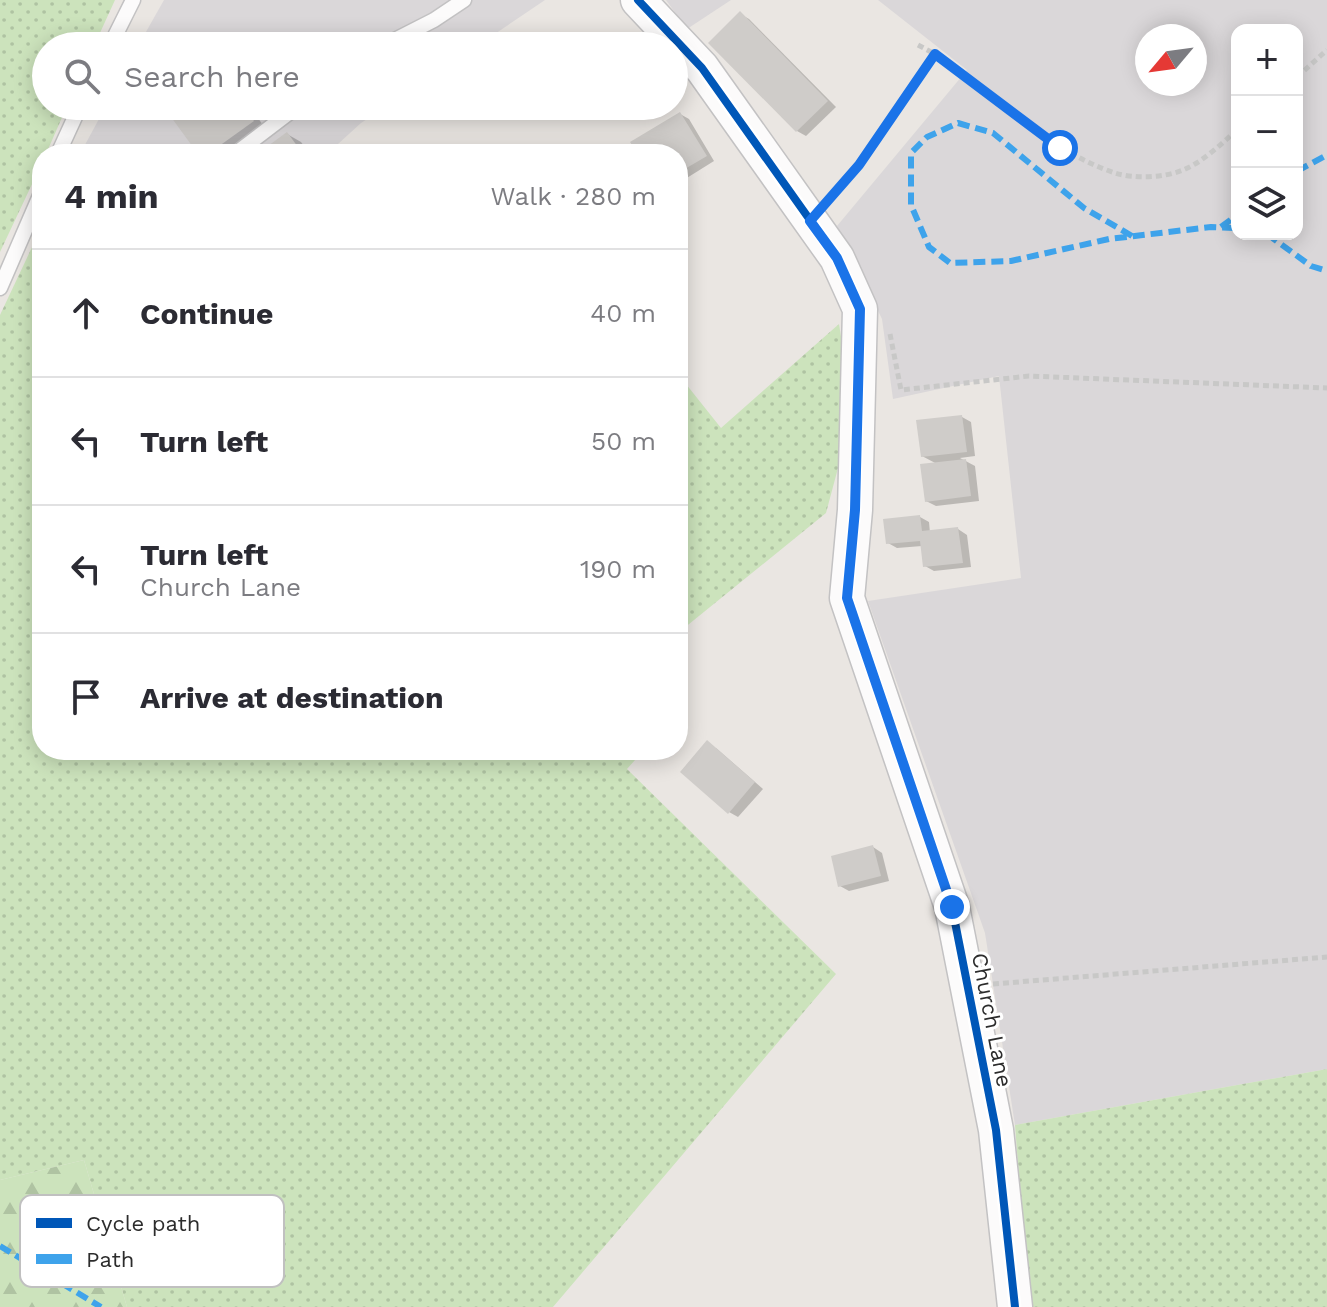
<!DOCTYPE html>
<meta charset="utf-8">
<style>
body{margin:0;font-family:"Work Sans",sans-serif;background:#f2f2f3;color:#2b2b33}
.controls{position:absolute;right:24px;top:24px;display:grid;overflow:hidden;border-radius:16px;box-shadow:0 4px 20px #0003}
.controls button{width:72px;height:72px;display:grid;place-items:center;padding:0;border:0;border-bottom:2px solid #e1e1e2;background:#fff;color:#2b2b33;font:40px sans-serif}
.compass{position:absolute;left:1135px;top:24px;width:72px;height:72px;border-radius:50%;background:#fff;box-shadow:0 4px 20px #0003;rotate:241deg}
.stop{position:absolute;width:24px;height:24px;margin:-18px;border:6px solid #1a73e8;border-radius:50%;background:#fff}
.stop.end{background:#1a73e8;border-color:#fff;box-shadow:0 2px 8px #0008}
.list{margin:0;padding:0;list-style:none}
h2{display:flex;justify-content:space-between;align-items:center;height:104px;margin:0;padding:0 32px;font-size:34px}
h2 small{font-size:26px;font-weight:400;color:#7c7c81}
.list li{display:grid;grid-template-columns:52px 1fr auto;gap:24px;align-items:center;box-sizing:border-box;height:128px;padding:0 32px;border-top:2px solid #e1e1e2}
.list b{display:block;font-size:30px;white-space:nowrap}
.list p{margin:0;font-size:26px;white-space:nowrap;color:#7c7c81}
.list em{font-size:26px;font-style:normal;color:#7c7c81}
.icon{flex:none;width:44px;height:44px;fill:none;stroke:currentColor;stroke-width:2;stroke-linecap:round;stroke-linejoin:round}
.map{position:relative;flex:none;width:1327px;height:1307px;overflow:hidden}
.search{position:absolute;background:#fff;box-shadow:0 4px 20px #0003;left:32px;top:32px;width:656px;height:88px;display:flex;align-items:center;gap:20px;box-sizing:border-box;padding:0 28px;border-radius:44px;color:#7c7c81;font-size:30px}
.panel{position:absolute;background:#fff;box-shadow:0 4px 20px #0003;left:32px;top:144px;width:656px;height:616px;border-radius:32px}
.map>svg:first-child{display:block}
</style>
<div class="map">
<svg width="1327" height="1307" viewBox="0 0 1327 1307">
<defs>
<pattern id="grass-dots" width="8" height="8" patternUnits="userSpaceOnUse" patternTransform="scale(2)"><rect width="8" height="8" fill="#cce3bc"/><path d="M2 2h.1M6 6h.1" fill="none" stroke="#afc3a2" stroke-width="1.8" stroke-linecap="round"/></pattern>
<pattern id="forest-firs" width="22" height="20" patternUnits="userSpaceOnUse" patternTransform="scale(2)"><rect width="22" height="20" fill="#cce3bc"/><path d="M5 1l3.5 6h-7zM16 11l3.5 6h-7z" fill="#afc3a2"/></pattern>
</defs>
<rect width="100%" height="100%" fill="#eae6e2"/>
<!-- industrial -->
<g fill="#dad7d9" fill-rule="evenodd">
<polygon points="164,0 545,0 477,46 138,46"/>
<polygon points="666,0 731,0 687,29"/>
<path d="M878 0H1327V1069L1015 1125 985 933 868 601 1021 578 999 376 893 399 882 319 837 226 967 70ZM1237 30H1297V234H1237ZM1147 36H1195V84H1147Z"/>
<polygon points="106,106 387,106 361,123 327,154 80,154"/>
</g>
<!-- grass -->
<g fill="url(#grass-dots)">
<polygon points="0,0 115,0 94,46 46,46 46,106 67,106 46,154 42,154 42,163 0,252"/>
<polygon points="42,226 42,750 644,750 627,769 836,974 553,1307 127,1307 84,1160 0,1180 0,315"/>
<polygon points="839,324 853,412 826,513 678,633 678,374 721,428"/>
<polygon points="1327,1069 1327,1307 1029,1307 1015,1125"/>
</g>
<!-- forest -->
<polygon fill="url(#forest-firs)" points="84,1160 127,1307 0,1307 0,1180"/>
<!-- shadow -->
<g fill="#0003">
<polygon points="740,14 749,19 836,107 806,136 797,131"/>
<polygon points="165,106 249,106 266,129 233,154 201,154"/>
<polygon points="587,106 602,106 596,111"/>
<polygon points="680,114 689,119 714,161 682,181 678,179 678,154 640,154"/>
<polygon points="287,134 301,142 310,154 260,154"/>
<polygon points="962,417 971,422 975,456 960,458 975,466 979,501 936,506 926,501 937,464 922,456"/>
<polygon points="920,517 929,522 930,533 958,529 967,535 971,567 934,571 925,566 922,546 897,548 888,543"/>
<polygon points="716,748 763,789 738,817 729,812"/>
<polygon points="873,847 882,853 889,881 849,891 840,886"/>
</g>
<!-- building -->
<g fill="#cfccc9">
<polygon points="740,11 828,101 796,132 708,43"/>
<polygon points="163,106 243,106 254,121 208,154 198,154"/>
<polygon points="680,112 707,156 678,173 678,154 638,154 630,142"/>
<polygon points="287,132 303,154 257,154"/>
<polygon points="962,415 967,452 921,457 916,420"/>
<polygon points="966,459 971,496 925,502 920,464"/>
<polygon points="920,515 922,531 958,527 963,563 923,567 920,541 886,544 883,519"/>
<polygon points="707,740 755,782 728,814 680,772"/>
<polygon points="873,845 881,876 838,887 831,856"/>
</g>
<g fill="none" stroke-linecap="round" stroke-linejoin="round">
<!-- service casing -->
<g stroke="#c3c2c3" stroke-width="17">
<g id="service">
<polyline points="110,46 133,0"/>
<polyline points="383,46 434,20 464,0"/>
<polyline points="58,154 80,106"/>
<polyline points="235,154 298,106"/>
<polyline points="0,288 42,191"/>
</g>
</g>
<!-- tertiary casing -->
<g stroke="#c3c2c3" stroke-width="37">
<polyline id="tertiary" points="638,0 702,68 837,258 860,309 855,510 847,598 952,907 996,1130 1015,1307"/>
</g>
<!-- path -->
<g stroke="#c8c8c7" stroke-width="5" stroke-dasharray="6 4" stroke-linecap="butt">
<polyline points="918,45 935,54"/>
<polyline points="1297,77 1327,50"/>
<path d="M828 201 879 138 935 54C987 96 1052 152 1115 173 1135 179 1163 178 1183 170 1203 162 1221 144 1237 130"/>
<polyline points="890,334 901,390 1029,376 1327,388"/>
<polyline points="993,984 1327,957"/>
</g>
<!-- service -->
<use href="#service" stroke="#fcfbfb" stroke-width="14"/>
<!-- tertiary -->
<use href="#tertiary" stroke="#fcfbfb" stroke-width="34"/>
<!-- quiet -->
<g stroke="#3ea3eb" stroke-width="6" stroke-dasharray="12 6" stroke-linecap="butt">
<polyline points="1297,171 1327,155"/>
<polyline points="1221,227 1237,215"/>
<polyline points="1267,234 1311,266 1327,271"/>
<polyline points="1132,236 1084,208 993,133 958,123 927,137 911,153 911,205 929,247 950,263 1011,261 1109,239 1211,227 1237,228"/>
<polyline points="0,1246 101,1307"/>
</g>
<!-- cycleway casing -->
<g stroke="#fff" stroke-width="13">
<polyline id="cycleway" points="638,0 702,68 837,258 860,309 855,510 847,598 952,907 996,1130 1015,1307"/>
</g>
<!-- cycleway -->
<use href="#cycleway" stroke="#0057b8" stroke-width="8"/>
</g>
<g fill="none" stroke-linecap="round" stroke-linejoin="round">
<!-- route -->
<polyline stroke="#1a73e8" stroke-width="10" points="952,907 847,598 855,510 860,309 837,258 810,221 859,165 935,54 1060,148"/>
</g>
<g text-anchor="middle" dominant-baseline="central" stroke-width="6" stroke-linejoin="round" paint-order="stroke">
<!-- street labels -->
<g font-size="22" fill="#2c2c2c" stroke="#fff">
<text transform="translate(992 1020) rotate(79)">Church Lane</text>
</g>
</g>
<!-- legend -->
<rect x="20" y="1195" width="264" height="92" rx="12" fill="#fff" stroke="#c0c0c0" stroke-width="2"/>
<rect x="36" y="1218" width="36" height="10" fill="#0057b8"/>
<rect x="36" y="1254" width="36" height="10" fill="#3ea3eb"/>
<g font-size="22" fill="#2c2c2c">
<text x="86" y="1231">Cycle path</text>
<text x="86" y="1267">Path</text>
</g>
</svg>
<div class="controls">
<button>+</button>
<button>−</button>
<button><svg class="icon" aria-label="layers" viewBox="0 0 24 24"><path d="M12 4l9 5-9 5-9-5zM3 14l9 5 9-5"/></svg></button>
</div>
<svg class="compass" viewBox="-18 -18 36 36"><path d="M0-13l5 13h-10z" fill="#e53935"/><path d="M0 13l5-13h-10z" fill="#7c7c81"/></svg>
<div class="stop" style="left:1060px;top:148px"></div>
<div class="stop end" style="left:952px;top:907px"></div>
<div class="search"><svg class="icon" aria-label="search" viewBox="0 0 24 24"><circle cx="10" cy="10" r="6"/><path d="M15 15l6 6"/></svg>Search here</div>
<section class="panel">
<h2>4 min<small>Walk · 280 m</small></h2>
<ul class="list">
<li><svg class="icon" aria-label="ahead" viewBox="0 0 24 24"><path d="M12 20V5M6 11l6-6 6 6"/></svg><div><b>Continue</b></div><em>40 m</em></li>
<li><svg class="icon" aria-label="left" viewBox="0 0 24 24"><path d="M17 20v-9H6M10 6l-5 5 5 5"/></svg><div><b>Turn left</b></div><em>50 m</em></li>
<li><svg class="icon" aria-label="left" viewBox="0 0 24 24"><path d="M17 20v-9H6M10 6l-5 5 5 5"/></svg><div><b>Turn left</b><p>Church Lane</p></div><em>190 m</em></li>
<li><svg class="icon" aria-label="arrive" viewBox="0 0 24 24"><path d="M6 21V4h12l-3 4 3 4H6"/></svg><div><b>Arrive at destination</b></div></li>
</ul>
</section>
</div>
